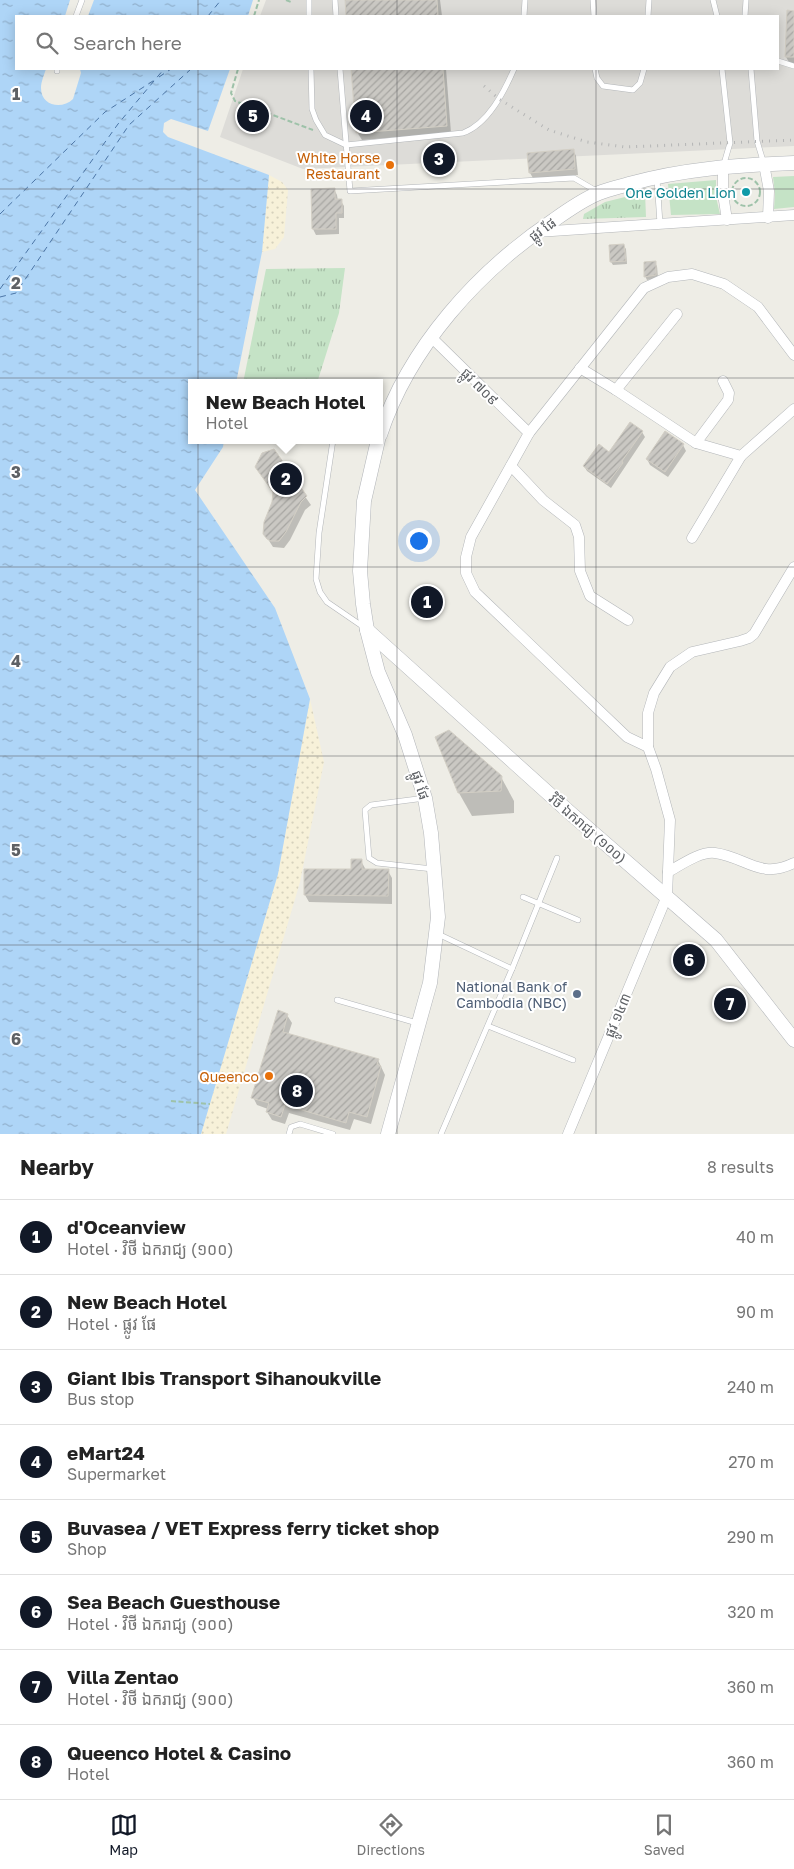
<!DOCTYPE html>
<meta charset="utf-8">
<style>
body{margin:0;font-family:"Golos Text","Noto Sans Khmer",sans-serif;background:#f2f2f2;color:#222}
.you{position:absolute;left:418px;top:540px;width:18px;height:18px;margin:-12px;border:4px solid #fff;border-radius:50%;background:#1a73e8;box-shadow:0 0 0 8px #1a73e833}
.badge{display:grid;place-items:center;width:32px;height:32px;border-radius:50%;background:#111827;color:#fff;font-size:16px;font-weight:700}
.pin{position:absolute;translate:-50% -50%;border:2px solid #fff;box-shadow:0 1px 5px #0006}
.popup{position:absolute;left:188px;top:379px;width:195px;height:65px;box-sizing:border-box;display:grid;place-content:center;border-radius:0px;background:#fff;filter:drop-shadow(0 1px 4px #0005);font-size:16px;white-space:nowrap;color:#767676}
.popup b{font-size:19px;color:#222}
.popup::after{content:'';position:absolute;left:50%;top:100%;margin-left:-10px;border:10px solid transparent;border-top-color:#fff}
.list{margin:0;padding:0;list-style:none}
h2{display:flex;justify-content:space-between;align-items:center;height:65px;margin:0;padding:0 20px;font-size:21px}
h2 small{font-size:16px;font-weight:400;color:#767676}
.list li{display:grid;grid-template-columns:32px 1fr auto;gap:15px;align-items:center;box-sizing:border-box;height:75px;padding:0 20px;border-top:1px solid #e0e0e0}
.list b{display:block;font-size:19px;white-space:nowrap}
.list p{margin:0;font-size:16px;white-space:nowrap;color:#767676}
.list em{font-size:16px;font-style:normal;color:#767676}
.icon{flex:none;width:28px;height:28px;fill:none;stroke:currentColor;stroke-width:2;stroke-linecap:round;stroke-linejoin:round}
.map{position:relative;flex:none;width:794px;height:1134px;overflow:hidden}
.search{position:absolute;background:#fff;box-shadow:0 2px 12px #0003;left:15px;right:15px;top:15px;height:55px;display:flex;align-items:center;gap:12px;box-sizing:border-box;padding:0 18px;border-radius:0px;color:#767676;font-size:19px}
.sheet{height:665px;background:#fff}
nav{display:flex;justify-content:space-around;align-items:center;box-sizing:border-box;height:70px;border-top:1px solid #e0e0e0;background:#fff;font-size:14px;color:#767676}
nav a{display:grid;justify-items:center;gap:2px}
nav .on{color:#111827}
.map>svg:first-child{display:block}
</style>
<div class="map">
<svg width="794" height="1134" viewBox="0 0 794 1134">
<defs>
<pattern id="grass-tufts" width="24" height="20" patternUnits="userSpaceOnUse" patternTransform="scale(1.25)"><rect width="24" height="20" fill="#c5e3c6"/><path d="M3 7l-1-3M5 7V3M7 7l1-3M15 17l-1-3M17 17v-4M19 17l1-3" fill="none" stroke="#a3bba4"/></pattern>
<pattern id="sand-dots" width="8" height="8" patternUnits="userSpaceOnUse" patternTransform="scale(1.25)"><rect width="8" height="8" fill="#f7f1d9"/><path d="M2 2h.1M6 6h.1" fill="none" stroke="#d6d1bd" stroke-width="1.8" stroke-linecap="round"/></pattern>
<pattern id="water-ripples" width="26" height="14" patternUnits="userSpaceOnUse" patternTransform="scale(1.25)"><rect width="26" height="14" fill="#aed5f7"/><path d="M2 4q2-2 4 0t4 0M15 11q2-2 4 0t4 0" fill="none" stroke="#91b0cc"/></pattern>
<pattern id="building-hatch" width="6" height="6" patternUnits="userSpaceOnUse" patternTransform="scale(1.25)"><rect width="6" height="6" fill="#cac8c3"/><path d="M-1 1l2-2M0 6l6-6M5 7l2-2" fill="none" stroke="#a7a6a2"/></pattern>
</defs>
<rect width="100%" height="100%" fill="#eeede6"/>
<!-- industrial -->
<polygon fill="#dddcd8" points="266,0 794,0 794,146 303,169 220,137 243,69 778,69 778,16 260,16"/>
<!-- grass -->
<g fill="url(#grass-tufts)">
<polygon points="645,192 646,217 583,219 584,214 605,202"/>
<polygon points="345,268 339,313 317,383 243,383 266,269"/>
</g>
<!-- sand -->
<g fill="url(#sand-dots)">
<polygon points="269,175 282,182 288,190 284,237 275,249 262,252"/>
<polygon points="310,699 324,762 300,882 226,1134 201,1134 278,874"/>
</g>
<!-- garden -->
<g fill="#c5e3c6">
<polygon points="794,176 794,207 774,209 775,194 773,177"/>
<polygon points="716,180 716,197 720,214 671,215 668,184"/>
</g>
<!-- water -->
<g fill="url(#water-ripples)">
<path d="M0 0H70L65 16H16V69H46C44 75 41 82 41 88 41 106 62 110 73 99L81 73 80 69H230L208 131 171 119 164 123 163 132 168 137 269 175 262 252 236 383H192V440H224L223 447 195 490 275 608 310 699 278 874 201 1134H0Z"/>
<polygon points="94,0 253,0 248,16 88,16"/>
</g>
<!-- shadow -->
<g fill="#0003">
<polygon points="346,0 440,0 442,16 348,16"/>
<polygon points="794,15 794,65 790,64 786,57"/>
<polygon points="352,69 446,69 451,133 362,140 357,132"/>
<polygon points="573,150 576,156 578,175 533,178 530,173"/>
<polygon points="334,189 337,195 338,201 341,201 344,206 344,218 339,218 339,234 316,235 313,229"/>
<polygon points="624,246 626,249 627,264 613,265 611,262"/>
<polygon points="655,263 657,266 658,278 647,280 645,276"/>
<polygon points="642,432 645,437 611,488 587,471 584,466 609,454"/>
<polygon points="683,445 686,451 668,477 650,465 647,459"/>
<polygon points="273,451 311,505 305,510 290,540 284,548 273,547 264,533 273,502"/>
<polygon points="501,777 514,801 514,813 472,816 459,793"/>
<polygon points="361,861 366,870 388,871 392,878 392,904 309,902 305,895 352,871"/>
<polygon points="287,1015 292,1023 288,1035 378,1060 385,1075 371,1124 354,1119 350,1130 289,1113 285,1124 272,1120 267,1112 268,1109 257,1105 253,1097"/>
</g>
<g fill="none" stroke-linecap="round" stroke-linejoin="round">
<!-- ferry -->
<g stroke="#4c76a7" stroke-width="1" stroke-dasharray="6 5" stroke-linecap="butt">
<polyline points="208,16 221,0"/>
<polyline points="159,77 171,69"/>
<polyline points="0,214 105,112 156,79"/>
<polyline points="0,289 118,124 164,69"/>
<polyline points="0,297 16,293 129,125 191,69"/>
</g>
</g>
<!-- building -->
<g fill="url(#building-hatch)" stroke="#d3cfc5">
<polygon points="345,0 437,0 438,16 346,16"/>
<polygon points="787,10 794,11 794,57 785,57"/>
<polygon points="351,69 443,69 447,126 356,133"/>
<polygon points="574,149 575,169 529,173 527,153"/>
<polygon points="335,188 335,199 342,199 342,213 336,213 336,229 312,229 311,189"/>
<polygon points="624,244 626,261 610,262 609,245"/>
<polygon points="656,261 656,275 644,277 644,262"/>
<polygon points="630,422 643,431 622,461 623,463 607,484 583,466 599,444 609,452"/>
<polygon points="665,431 684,444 665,472 646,459"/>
<polygon points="274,449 307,496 301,502 286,532 279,541 271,541 267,539 263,534 264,522 272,502 273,492 255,467 262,453"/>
<polygon points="449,730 502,776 501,791 458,793 435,737"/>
<polygon points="351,859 362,859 362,869 389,869 388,896 304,895 304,869 351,869"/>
<polygon points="278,1010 288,1014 283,1032 379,1059 377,1064 381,1066 367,1117 349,1112 346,1123 285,1105 281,1117 266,1112 269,1103 251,1098"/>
</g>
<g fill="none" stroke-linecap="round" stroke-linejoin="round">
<!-- lane casing -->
<g stroke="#b3b6b9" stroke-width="6">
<g id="lane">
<polyline points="309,0 309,16"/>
<polyline points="335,0 336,16"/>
<polyline points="593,0 594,16"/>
<polyline points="713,0 717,16"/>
<polyline points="76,16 82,0"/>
<polyline points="524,16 525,0"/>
<polyline points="648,16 649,0"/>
<polyline points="745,16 746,0"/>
<polyline points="778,61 794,66"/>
<path d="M311 69 312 109 316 120 325 135 346 145 463 133C488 124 504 92 514 69"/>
<polyline points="340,69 350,191 574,178 598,192"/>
<polyline points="595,69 597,78 603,86 633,90 640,83 644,69"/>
<polyline points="722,69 730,143 723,167"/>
<polyline points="751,69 757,141 764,164"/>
<polyline points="57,71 57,69"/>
<polyline points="657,179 660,224"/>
<polyline points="333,440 319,533 316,579 320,592 327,602 365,628"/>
<polyline points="425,798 371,805 365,810 369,858 377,863 433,869"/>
<polyline points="523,897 578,920"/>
<polyline points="438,934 512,969"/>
<polyline points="337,1000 417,1023"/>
<polyline points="488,1026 573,1060"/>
<polyline points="289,1134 291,1127 300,1124 333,1134"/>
<polyline points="441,1134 512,969 557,858"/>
</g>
</g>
<!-- street casing -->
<g stroke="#b3b6b9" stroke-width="11">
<g id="street">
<polyline points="764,164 769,191 768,218"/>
<polyline points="723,167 723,194 727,220"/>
<polyline points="537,232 794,215"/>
<polyline points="432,338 529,433"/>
<polyline points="580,368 616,390 696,443 741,456 794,409"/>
<polyline points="616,390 677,314"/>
<polyline points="696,443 728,400 729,393 723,381"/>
<polyline points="511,466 543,500 575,525 579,537 580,571 590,596 628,620"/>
<polyline points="692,538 741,456"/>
<polyline points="648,747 627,737 475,592 466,573 466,557 471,537 529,433 644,288 668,277 692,274 724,284 758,307 794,355"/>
<path d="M668 872C681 865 700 851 715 853 746 857 760 880 794 863"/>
<polyline points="568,1134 667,896 670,820 656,769 648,747 648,713 654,693 670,667 692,652 740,641 749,638 754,634 794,567"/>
</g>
</g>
<!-- secondary casing -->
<g stroke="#b2b5b9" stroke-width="15">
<g id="secondary">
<path d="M380 435C409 347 478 271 554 220 568 210 584 199 599 193 609 189 619 187 629 184 682 169 738 165 794 163"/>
<polyline points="378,440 364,501 360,571 363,604 367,630 378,672 405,735 425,798 431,833 438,917 430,983 388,1134"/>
<polyline points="367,630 568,811 716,940 794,1040"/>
</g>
</g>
<!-- path -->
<g stroke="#9ec2a9" stroke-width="2" stroke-dasharray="5 2.5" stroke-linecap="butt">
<polyline points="286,0 291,2"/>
<polyline points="254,16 259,0"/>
<polyline points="238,69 231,93 235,101 313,130"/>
<circle cx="746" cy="192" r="14"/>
<polyline points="171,1101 210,1104"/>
</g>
<!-- lane -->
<use href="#lane" stroke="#fff" stroke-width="5"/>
<!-- street -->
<use href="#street" stroke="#fff" stroke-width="10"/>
<!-- secondary -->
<use href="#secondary" stroke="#fff" stroke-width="14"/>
<!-- rail -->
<polyline stroke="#b4b5b5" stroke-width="3" stroke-dasharray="1 6" stroke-linecap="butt" points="484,86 499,99 549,130 587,142 625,147 794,140"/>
</g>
<!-- grid -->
<path fill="none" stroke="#5e6165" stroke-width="1" stroke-opacity="0.55" d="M198 0V16M397 0V16M596 0V16M198 69V1134M397 69V1134M596 69V1134M0 189H794M0 378H794M0 567H794M0 756H794M0 945H794"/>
<!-- markers -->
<g fill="#e8710a" stroke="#fff" stroke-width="2">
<circle cx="390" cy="165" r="5"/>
<circle cx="269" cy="1076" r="5"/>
</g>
<circle fill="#0f9aa8" stroke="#fff" stroke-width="2" cx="746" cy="192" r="5"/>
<circle fill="#5c6f8a" stroke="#fff" stroke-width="2" cx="577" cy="994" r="5"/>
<g text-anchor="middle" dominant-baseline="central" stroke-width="4" stroke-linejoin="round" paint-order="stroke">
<!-- food labels -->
<g font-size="14" fill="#c56008" stroke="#fff" text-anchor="end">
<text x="380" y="157">White Horse<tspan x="380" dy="16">Restaurant</tspan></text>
<text x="259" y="1076">Queenco</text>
</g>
<!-- culture labels -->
<g font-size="14" fill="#0d838f" stroke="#fff" text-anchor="end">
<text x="736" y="192">One Golden Lion</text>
</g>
<!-- street labels -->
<g font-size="14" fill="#5e6165" stroke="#fff">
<text transform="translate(542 229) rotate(-36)">ផ្លូវ ផែ</text>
<text transform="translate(480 386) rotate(45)">ផ្លូវ ៧០៩</text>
<text transform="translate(421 785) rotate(74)">ផ្លូវ ផែ</text>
<text transform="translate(588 828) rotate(41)">វិថី ឯករាជ្យ (១០០)</text>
<text transform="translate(617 1015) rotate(-67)">ផ្លូវ ១៤៣</text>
</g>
<!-- service labels -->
<g font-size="14" fill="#4e5e75" stroke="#fff" text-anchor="end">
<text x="567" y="986">National Bank of<tspan x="567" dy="16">Cambodia (NBC)</tspan></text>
</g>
</g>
<g font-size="16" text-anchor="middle" font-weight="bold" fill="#5e6165" stroke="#fff" stroke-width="4" stroke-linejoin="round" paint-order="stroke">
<text x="16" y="100">1</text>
<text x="16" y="289">2</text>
<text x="16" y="478">3</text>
<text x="16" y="667">4</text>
<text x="16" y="856">5</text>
<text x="16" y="1045">6</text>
</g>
</svg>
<div class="you"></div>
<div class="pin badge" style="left:427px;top:602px">1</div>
<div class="pin badge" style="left:286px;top:479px">2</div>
<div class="popup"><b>New Beach Hotel</b>Hotel</div>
<div class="pin badge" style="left:439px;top:159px">3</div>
<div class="pin badge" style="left:366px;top:116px">4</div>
<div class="pin badge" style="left:253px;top:116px">5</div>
<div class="pin badge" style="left:689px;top:960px">6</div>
<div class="pin badge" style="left:730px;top:1004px">7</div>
<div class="pin badge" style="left:297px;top:1091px">8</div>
<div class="search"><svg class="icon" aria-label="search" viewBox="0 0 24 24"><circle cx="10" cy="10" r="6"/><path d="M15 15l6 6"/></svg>Search here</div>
</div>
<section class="sheet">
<h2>Nearby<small>8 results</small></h2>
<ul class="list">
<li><span class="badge">1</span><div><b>d'Oceanview</b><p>Hotel · វិថី ឯករាជ្យ (១០០)</p></div><em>40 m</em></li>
<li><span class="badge">2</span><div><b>New Beach Hotel</b><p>Hotel · ផ្លូវ ផែ</p></div><em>90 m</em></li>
<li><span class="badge">3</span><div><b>Giant Ibis Transport Sihanoukville</b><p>Bus stop</p></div><em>240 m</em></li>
<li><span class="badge">4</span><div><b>eMart24</b><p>Supermarket</p></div><em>270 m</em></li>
<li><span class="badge">5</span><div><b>Buvasea / VET Express ferry ticket shop</b><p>Shop</p></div><em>290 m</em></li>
<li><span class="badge">6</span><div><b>Sea Beach Guesthouse</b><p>Hotel · វិថី ឯករាជ្យ (១០០)</p></div><em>320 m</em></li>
<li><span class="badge">7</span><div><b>Villa Zentao</b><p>Hotel · វិថី ឯករាជ្យ (១០០)</p></div><em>360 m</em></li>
<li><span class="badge">8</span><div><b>Queenco Hotel &amp; Casino</b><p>Hotel</p></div><em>360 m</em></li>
</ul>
</section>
<nav>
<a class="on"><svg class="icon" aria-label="map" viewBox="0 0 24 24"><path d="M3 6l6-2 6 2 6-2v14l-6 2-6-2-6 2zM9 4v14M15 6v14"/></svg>Map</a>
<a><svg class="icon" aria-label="directions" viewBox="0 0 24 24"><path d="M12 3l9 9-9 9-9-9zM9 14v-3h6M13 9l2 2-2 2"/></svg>Directions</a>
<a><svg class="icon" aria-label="saved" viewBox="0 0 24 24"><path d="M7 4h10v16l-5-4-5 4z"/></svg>Saved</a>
</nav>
